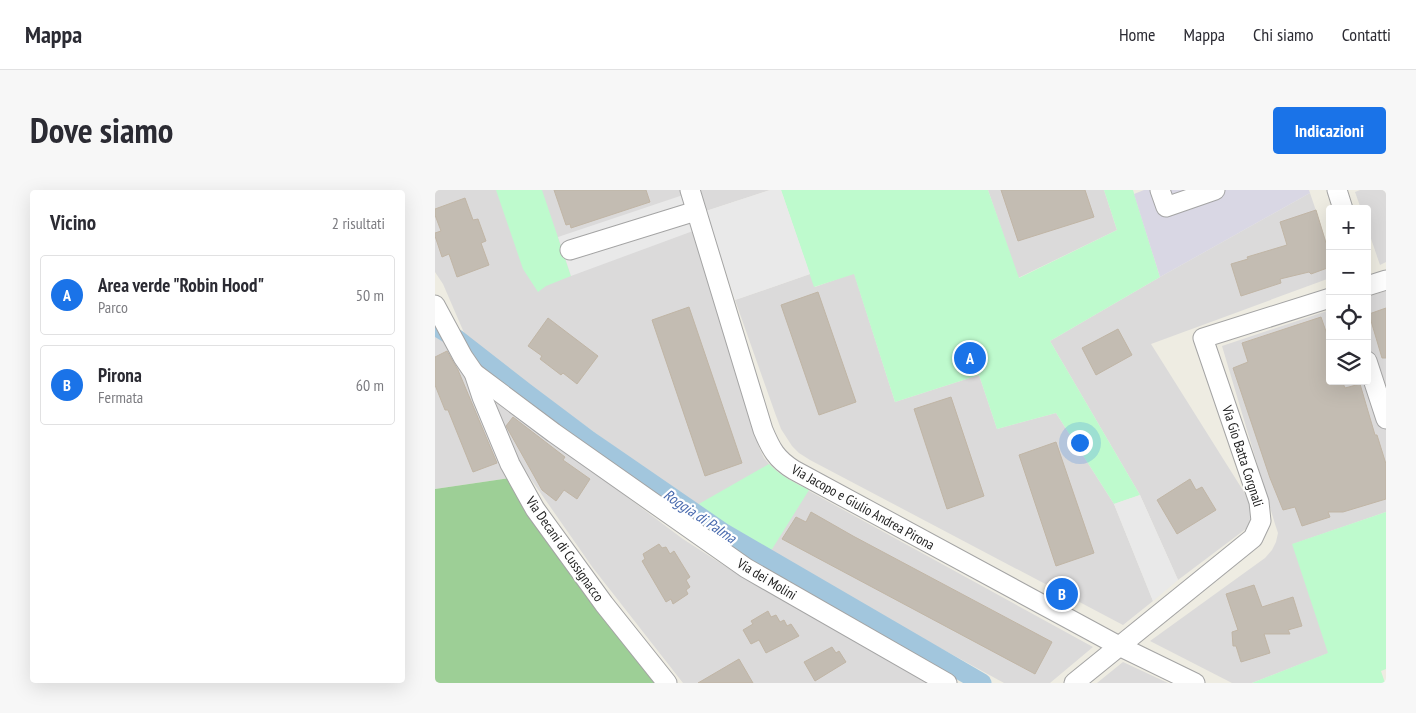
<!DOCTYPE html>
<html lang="it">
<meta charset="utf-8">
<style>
body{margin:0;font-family:"PT Sans Narrow",sans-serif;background:#f7f7f7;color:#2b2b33}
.controls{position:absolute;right:15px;top:15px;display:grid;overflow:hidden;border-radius:5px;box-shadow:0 5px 20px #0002}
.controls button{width:45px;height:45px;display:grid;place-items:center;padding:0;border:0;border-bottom:1px solid #e1e1e2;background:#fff;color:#2b2b33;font:25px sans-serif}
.you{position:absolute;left:644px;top:252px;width:18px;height:18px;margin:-12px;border:4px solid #fff;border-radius:50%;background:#1a73e8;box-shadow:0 0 0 8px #1a73e833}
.badge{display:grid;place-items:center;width:32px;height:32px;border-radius:50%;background:#1a73e8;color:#fff;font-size:16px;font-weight:700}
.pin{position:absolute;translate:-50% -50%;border:2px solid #fff;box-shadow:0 1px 5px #0006}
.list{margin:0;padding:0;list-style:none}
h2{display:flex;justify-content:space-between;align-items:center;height:65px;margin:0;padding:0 20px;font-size:21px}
h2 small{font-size:16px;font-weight:400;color:#7c7c81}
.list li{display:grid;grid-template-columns:32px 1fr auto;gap:15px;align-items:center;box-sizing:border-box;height:80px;margin:0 10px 10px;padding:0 10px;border:1px solid #e1e1e2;border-radius:5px}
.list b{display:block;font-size:19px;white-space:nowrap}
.list p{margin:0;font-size:16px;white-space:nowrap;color:#7c7c81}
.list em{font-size:16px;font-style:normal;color:#7c7c81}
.icon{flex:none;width:28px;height:28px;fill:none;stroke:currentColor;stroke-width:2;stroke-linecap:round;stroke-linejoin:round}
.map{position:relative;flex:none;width:951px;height:493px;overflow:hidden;border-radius:5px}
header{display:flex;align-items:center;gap:30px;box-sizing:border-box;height:70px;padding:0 25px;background:#fff;border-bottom:1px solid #e1e1e2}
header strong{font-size:24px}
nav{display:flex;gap:28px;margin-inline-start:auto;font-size:18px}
.intro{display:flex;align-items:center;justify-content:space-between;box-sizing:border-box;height:120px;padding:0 30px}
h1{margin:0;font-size:35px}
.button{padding:12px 22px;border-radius:5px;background:#1a73e8;color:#fff;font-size:18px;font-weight:700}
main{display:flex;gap:30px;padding:0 30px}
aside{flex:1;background:#fff;border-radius:5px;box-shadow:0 5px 20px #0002}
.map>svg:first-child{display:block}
</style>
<header>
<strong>Mappa</strong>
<nav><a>Home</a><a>Mappa</a><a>Chi siamo</a><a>Contatti</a></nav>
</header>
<div class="intro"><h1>Dove siamo</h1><a class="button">Indicazioni</a></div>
<main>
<aside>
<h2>Vicino<small>2 risultati</small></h2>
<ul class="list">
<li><span class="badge">A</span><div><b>Area verde &quot;Robin Hood&quot;</b><p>Parco</p></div><em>50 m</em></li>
<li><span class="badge">B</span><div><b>Pirona</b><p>Fermata</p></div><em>60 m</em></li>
</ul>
</aside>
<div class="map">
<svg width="951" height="493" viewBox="0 0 951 493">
<rect width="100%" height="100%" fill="#eeece2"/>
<!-- residential -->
<g fill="#dbdada">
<polygon points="0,0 247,0 324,257 329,268 334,274 343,283 354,290 658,457 615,493 569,493 334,364 302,345 37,154 30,145 8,94 0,82"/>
<polygon points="264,0 335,0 271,21"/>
<polygon points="553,0 669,0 682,40 583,88"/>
<polygon points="925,0 951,0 951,72 945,75 932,37 932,19 926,19 920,2"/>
<polygon points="875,3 895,62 895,88 716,154 809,302 814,313 816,321 815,330 812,338 743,390 705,305 615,151 725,87"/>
<polygon points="419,83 460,212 544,185 562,239 621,223 679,314 718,411 688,435 375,270 364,263 357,256 346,239 340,223 300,110 375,84 380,97"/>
<polygon points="951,101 951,322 858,354 894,463 817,493 797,493 715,451 830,368 837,360 841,352 843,343 840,334 787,156 895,120 895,191 932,191 932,107"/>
<polygon points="0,142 15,157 28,178 75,288 0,299"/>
<polygon points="60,208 248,349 310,389 497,493 248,493 158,378 93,285 78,260 62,218"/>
<polygon points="688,472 733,493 662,493"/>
</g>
<!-- forest -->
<polygon fill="#9dcf96" points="75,288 89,318 117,359 228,493 0,493 0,299"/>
<!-- park -->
<g fill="#befacd">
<polygon points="61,0 107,0 136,86 111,96 103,102 88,79"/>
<polygon points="346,0 553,0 584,88 682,40 669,0 698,0 725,87 615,151 705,305 679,314 621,223 562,239 544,185 460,212 419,84 379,97"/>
<path d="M334 274C346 286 360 293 374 300L334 364 302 345 262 315Z"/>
<polygon points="951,322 951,479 946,481 950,493 817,493 893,463 857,354"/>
</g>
<!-- parking -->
<g fill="#e9e9e9">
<polygon points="335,0 346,0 375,84 300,110 271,21"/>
<polygon points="248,5 258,41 136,86 123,47"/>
<polygon points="705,305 743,390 718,411 679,314"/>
</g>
<!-- plaza -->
<polygon fill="#d9d7e4" points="709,0 874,0 875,3 725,87 699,4"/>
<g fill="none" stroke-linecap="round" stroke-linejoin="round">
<!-- canal -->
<polyline stroke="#a2c6dd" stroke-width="19" points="0,136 22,149 90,202 154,250 289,343 547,493"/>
</g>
<!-- building -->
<g fill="#c3bcb2" stroke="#c0b5a5">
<polygon points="119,0 211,0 215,12 136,38 135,34 131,35"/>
<polygon points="566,0 650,0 659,27 583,51"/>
<polygon points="30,8 38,30 43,29 51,51 46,53 54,75 22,87 14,64 7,67 0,46 0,43 6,41 0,25 0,19"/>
<polygon points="881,20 891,53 895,51 895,77 876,84 874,82 845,89 846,93 806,106 796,74 813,69 812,67 852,55 845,32"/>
<polygon points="383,102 421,212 384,225 346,115"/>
<polygon points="254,117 307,273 270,286 217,130"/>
<polygon points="951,118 951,168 947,168 934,124"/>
<polygon points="886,127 895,153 895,191 907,191 910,198 925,194 940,245 942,245 951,274 951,309 908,322 893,322 895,327 867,336 860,317 848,320 835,288 798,178 813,172 807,153"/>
<polygon points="113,128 163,166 142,194 128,183 126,185 105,169 107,166 93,156"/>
<polygon points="683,139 697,165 661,185 647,158"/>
<polygon points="12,161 23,180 62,273 38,282 13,220 10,220 0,195 0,167"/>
<polygon points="516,207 549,306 512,319 479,219"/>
<polygon points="78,227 130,267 128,270 155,289 142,309 129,300 121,311 107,300 71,236"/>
<polygon points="621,252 659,363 621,376 584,265"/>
<polygon points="755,289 761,300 767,297 781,320 742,344 722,310"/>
<polygon points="376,322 418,346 617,452 600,484 347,349 361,327 371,332"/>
<polygon points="224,354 227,358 231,357 235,364 239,361 255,387 251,390 255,397 251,400 253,404 238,414 236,409 231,412 207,371 210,369 208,364"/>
<polygon points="819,395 827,417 858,407 867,436 853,440 855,444 829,444 835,463 806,472 801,456 798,456 797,442 803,440 791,404"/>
<polygon points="333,421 336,427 341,425 345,432 349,430 352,436 356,434 364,446 331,463 324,450 316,454 308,440 318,434 316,431"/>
<polygon points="397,457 401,463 404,461 411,472 380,491 369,472"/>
<polygon points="304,469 318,493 263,493"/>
</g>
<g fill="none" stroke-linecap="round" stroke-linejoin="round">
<!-- minor casing -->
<g stroke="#a4a4a4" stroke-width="21">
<g id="minor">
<path d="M255 0 328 240C336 259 341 269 359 280L684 456 760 493"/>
<polyline points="725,0 731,17 780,0"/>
<polyline points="902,0 908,19"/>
<polyline points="135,60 261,21"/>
<polyline points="932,96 951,90"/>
<polyline points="0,115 28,167 39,183 47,207 75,274 100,319 169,414 232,493"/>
<polyline points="932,171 951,229"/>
<polyline points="39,183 119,243 311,378 512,493"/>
<polyline points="639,493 818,348 826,331 824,312 768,148 895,108"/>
</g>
</g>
<!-- minor -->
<use href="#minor" stroke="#fff" stroke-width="19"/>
</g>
<g text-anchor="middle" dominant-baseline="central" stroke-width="4.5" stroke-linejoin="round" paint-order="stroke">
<!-- street labels -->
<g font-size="14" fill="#1d1d1d" stroke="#fff">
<text transform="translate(808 266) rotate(72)">Via Gio Batta Corgnali</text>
<text transform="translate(428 317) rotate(29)">Via Jacopo e Giulio Andrea Pirona</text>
<text transform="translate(130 359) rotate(55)">Via Decani di Cussignacco</text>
<text transform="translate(332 389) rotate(31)">Via dei Molini</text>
</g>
<!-- water labels -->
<g font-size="15" font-style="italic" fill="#486aae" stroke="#fff">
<text transform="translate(265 326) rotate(34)">Roggia di Palma</text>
</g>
</g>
</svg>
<div class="controls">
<button>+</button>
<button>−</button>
<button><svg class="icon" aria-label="locate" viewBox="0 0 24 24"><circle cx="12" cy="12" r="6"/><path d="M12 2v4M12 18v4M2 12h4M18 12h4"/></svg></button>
<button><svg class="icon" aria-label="layers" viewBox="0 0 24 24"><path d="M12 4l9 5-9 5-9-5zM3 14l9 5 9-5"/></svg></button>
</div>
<div class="you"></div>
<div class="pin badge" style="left:535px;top:168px">A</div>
<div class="pin badge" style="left:627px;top:404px">B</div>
</div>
</main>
